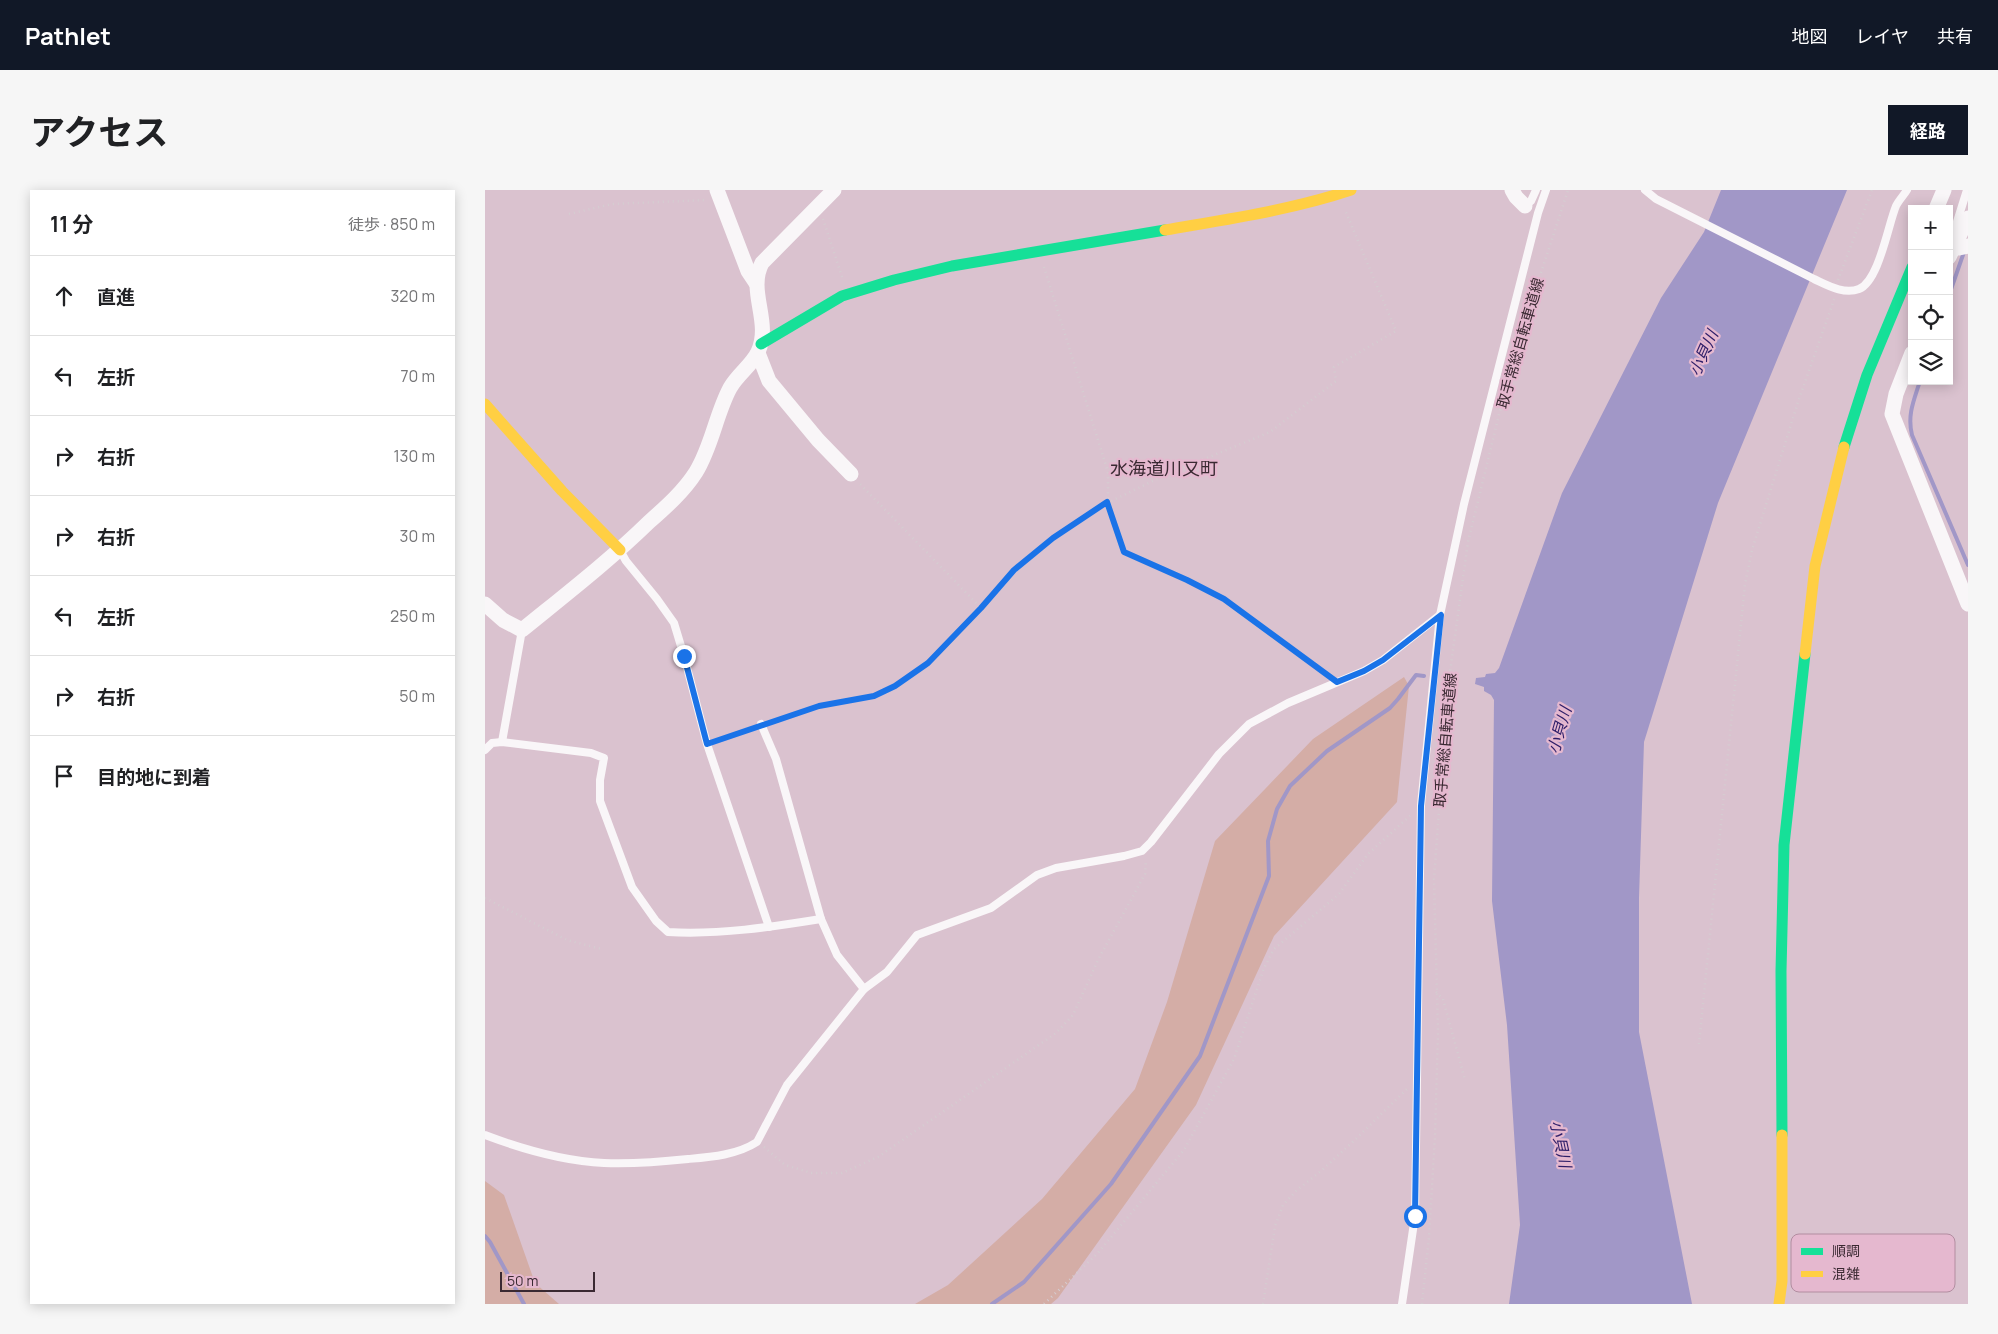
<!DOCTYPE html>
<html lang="ja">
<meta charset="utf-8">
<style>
body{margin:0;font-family:Manrope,"Noto Sans JP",sans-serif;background:#f6f6f6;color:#202124}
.controls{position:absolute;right:15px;top:15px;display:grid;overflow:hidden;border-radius:0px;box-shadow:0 2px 12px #0003}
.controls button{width:45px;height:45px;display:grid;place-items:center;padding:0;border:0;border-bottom:1px solid #e0e0e0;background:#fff;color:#202124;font:25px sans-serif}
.scale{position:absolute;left:15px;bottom:12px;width:95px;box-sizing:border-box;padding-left:5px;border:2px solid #3a2932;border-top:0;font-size:14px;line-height:18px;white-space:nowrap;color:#3a2932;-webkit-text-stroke:4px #e5b8cf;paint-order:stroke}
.stop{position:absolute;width:15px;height:15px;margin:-11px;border:4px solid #1a73e8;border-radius:50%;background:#fff}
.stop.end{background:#1a73e8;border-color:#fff;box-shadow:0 1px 5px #0008}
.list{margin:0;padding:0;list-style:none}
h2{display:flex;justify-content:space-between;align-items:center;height:65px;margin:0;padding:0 20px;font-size:21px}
h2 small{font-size:16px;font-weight:400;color:#757577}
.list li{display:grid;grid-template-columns:32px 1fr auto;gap:15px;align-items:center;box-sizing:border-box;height:80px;padding:0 20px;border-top:1px solid #e0e0e0}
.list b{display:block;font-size:19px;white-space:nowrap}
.list em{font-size:16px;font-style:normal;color:#757577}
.icon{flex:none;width:28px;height:28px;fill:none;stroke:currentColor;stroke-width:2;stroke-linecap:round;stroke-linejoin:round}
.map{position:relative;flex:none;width:1483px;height:1114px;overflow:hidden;border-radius:0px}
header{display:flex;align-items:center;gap:30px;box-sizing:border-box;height:70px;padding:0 25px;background:#111827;color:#fff}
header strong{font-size:24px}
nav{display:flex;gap:28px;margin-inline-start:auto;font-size:18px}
.intro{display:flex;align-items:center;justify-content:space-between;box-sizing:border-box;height:120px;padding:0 30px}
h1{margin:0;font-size:35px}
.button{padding:12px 22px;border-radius:0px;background:#111827;color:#fff;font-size:18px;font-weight:700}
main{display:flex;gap:30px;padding:0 30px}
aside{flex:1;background:#fff;border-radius:0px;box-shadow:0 2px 12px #0003}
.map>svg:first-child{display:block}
</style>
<header>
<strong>Pathlet</strong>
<nav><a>地図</a><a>レイヤ</a><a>共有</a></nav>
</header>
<div class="intro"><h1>アクセス</h1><a class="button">経路</a></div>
<main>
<aside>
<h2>11 分<small>徒歩 · 850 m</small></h2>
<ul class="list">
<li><svg class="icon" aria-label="ahead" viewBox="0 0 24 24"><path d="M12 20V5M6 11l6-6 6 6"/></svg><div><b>直進</b></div><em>320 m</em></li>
<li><svg class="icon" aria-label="left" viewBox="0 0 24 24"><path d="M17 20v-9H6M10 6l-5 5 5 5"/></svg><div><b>左折</b></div><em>70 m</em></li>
<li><svg class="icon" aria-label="right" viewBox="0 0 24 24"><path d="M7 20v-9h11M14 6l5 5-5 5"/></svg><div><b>右折</b></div><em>130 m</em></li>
<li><svg class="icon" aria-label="right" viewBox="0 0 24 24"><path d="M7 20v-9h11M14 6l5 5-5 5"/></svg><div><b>右折</b></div><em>30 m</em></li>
<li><svg class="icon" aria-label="left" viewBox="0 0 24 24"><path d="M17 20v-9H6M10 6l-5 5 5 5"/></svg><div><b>左折</b></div><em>250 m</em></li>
<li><svg class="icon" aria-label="right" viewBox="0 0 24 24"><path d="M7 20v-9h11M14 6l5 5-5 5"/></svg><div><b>右折</b></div><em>50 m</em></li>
<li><svg class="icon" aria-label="arrive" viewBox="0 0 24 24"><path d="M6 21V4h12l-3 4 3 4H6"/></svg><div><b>目的地に到着</b></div></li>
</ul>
</aside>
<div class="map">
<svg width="1483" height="1114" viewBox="0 0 1483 1114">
<rect width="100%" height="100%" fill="#dac2cf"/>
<!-- green -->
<g fill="#d4ada6">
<polygon points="919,487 924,496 912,612 789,746 711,915 573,1108 566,1114 430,1114 463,1095 557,1009 650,899 682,812 730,651 828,549"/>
<polygon points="0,991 19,1005 50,1093 74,1114 0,1114"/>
</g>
<!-- water -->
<polygon fill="#a197c7" points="1236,0 1362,0 1233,313 1159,552 1154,708 1154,842 1207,1114 1024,1114 1035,1035 1022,835 1007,711 1009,510 1006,505 999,501 999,497 990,494 991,488 1000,487 1001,484 1010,483 1014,478 1077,303 1176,108 1219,42"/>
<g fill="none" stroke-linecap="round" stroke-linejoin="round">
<!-- stream -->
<g stroke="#a197c7" stroke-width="4">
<polyline points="1464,105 1479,62"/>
<path d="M1435 191C1429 210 1422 225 1427 245L1483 375"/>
<polyline points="0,1046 5,1052 39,1114"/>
<polyline points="507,1114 539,1092 626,994 715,866 784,686 783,651 792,619 805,596 842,561 905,518 913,509 931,485 939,486"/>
</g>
<!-- path -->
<g stroke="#d5cdd1" stroke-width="2.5" stroke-dasharray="1 4" stroke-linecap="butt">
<polyline points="84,24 127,14 221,10"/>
<polyline points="338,29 358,90"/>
<polyline points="559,77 623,282 623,312 639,362 702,389 739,409 843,486"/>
<polyline points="1353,90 1387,0"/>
<polyline points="1025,178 1083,0"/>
<polyline points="496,418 529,380 608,320 678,286 785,242 851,191 849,177 911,141 860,20"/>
<polyline points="284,531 334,515 389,506 410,496 443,473 496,418 374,293"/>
<polyline points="230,551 267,537"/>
<polyline points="0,708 82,750 117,759"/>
<polyline points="951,802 958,809 980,890"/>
<polyline points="1214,854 1260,394 1267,360 1313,212 1350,107"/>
<polyline points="279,957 300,975 327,983 357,983 393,967 571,843 588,825 613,770 660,684 661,670"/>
<polyline points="559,1114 612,1064 699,960 749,869 779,778 789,759 854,704 883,664 927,624"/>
<polyline points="778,1114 790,1036 798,1015 812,1000 836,981 871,949 922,899"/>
<polyline points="937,1114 944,1047 950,947 953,842 949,689 963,496 983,352 1020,200"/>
</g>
<!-- lane -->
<g stroke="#f9f6f8" stroke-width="8">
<path d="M1160 0 1171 9 1329 89C1342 95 1359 105 1374 99 1394 91 1403 35 1411 16 1414 10 1419 5 1422 0"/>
<polyline points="1040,16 1046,11 1051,0"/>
<polyline points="1469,46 1471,35 1482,0"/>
<polyline points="136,362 141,371 172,409 189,433 199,466 222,554 284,737"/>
<polyline points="276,534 291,569 336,729 352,765 379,799"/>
<polyline points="17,552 37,440"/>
<path d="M0 560 7 553 17 552 106 563 119 568 115 590V611L147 697 171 731 183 742C234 745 286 737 336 729"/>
<path d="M0 945C37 959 79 971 119 973 146 974 175 972 203 969 226 967 252 965 272 952L302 895 379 799 402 782 432 745 506 718 552 685 571 678 639 666 657 661 666 652 734 564 764 534 803 513 879 481 898 470 955 425"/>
<polyline points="917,1114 930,1026 936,615 955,425 979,314 1024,137 1053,23 1061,0"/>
</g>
<!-- street -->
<g stroke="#f9f6f8" stroke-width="15">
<polyline points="232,0 263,81 271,93"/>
<polyline points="1027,0 1031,7 1040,16"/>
<polyline points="1451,19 1459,0"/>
<polyline points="1468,56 1474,58 1483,56"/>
<polyline points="1464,67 1483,28"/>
<polyline points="273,163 284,191 333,250 366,284"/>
<polyline points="1427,163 1411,204 1407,224 1483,414"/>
<path d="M0 414 18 430 37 440C80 405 124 371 164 332 181 317 199 301 211 282 227 256 231 224 245 198 253 184 267 175 273 162 287 132 262 101 277 73L349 0"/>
</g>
<!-- fast -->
<g stroke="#16e098" stroke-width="11">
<polyline points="276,154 357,106 409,90 467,76 680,40"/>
<polyline points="1359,257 1382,185 1427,77"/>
<polyline points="1297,945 1296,781 1299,655 1320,464"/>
</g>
<!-- slow -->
<g stroke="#ffcf43" stroke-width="11">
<path d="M680 40C743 29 806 20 866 0"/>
<polyline points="0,214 77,301 135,360"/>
<polyline points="1320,464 1330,376 1359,257"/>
<polyline points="1294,1114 1297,1091 1297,945"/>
</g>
</g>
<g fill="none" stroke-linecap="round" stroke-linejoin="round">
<!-- route -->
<polyline stroke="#1a73e8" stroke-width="6" points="199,466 222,554 334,516 389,506 410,496 443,473 496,418 529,380 568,348 622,312 639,362 702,390 739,409 852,492 879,481 898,470 956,425 936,616 930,1026"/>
</g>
<g text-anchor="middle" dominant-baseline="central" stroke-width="4.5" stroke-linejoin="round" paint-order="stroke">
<!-- street labels -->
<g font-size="15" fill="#3a2932" stroke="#e5b8cf">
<text transform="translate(1035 153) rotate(-74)">取手常総自転車道線</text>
<text transform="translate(960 550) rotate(-85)">取手常総自転車道線</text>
</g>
<!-- water labels -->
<g font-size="16" font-style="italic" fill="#2d1d68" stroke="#e5b8cf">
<text transform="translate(1218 163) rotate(-66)">小貝川</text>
<text transform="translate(1074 540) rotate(-74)">小貝川</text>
<text transform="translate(1076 954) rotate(78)">小貝川</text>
</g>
<!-- quarter labels -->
<g font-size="18" fill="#3a2932" stroke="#e5b8cf">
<text x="679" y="278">水海道川又町</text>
</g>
</g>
<!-- legend -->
<rect x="1306" y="1044" width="164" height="58" rx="8" fill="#e5b8cf" stroke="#b28da0" stroke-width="1"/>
<rect x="1316" y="1058" width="22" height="7" fill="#16e098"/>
<rect x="1316" y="1081" width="22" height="6" fill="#ffcf43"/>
<g font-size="14" fill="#3a2932">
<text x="1347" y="1066">順調</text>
<text x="1347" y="1089">混雑</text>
</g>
</svg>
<div class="controls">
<button>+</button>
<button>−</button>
<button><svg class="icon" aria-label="locate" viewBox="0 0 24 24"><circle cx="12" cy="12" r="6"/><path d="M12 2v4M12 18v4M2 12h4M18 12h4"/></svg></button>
<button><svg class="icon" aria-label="layers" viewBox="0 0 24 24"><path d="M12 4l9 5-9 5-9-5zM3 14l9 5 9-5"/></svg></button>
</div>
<div class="scale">50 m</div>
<div class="stop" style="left:930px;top:1026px"></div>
<div class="stop end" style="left:199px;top:466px"></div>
</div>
</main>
